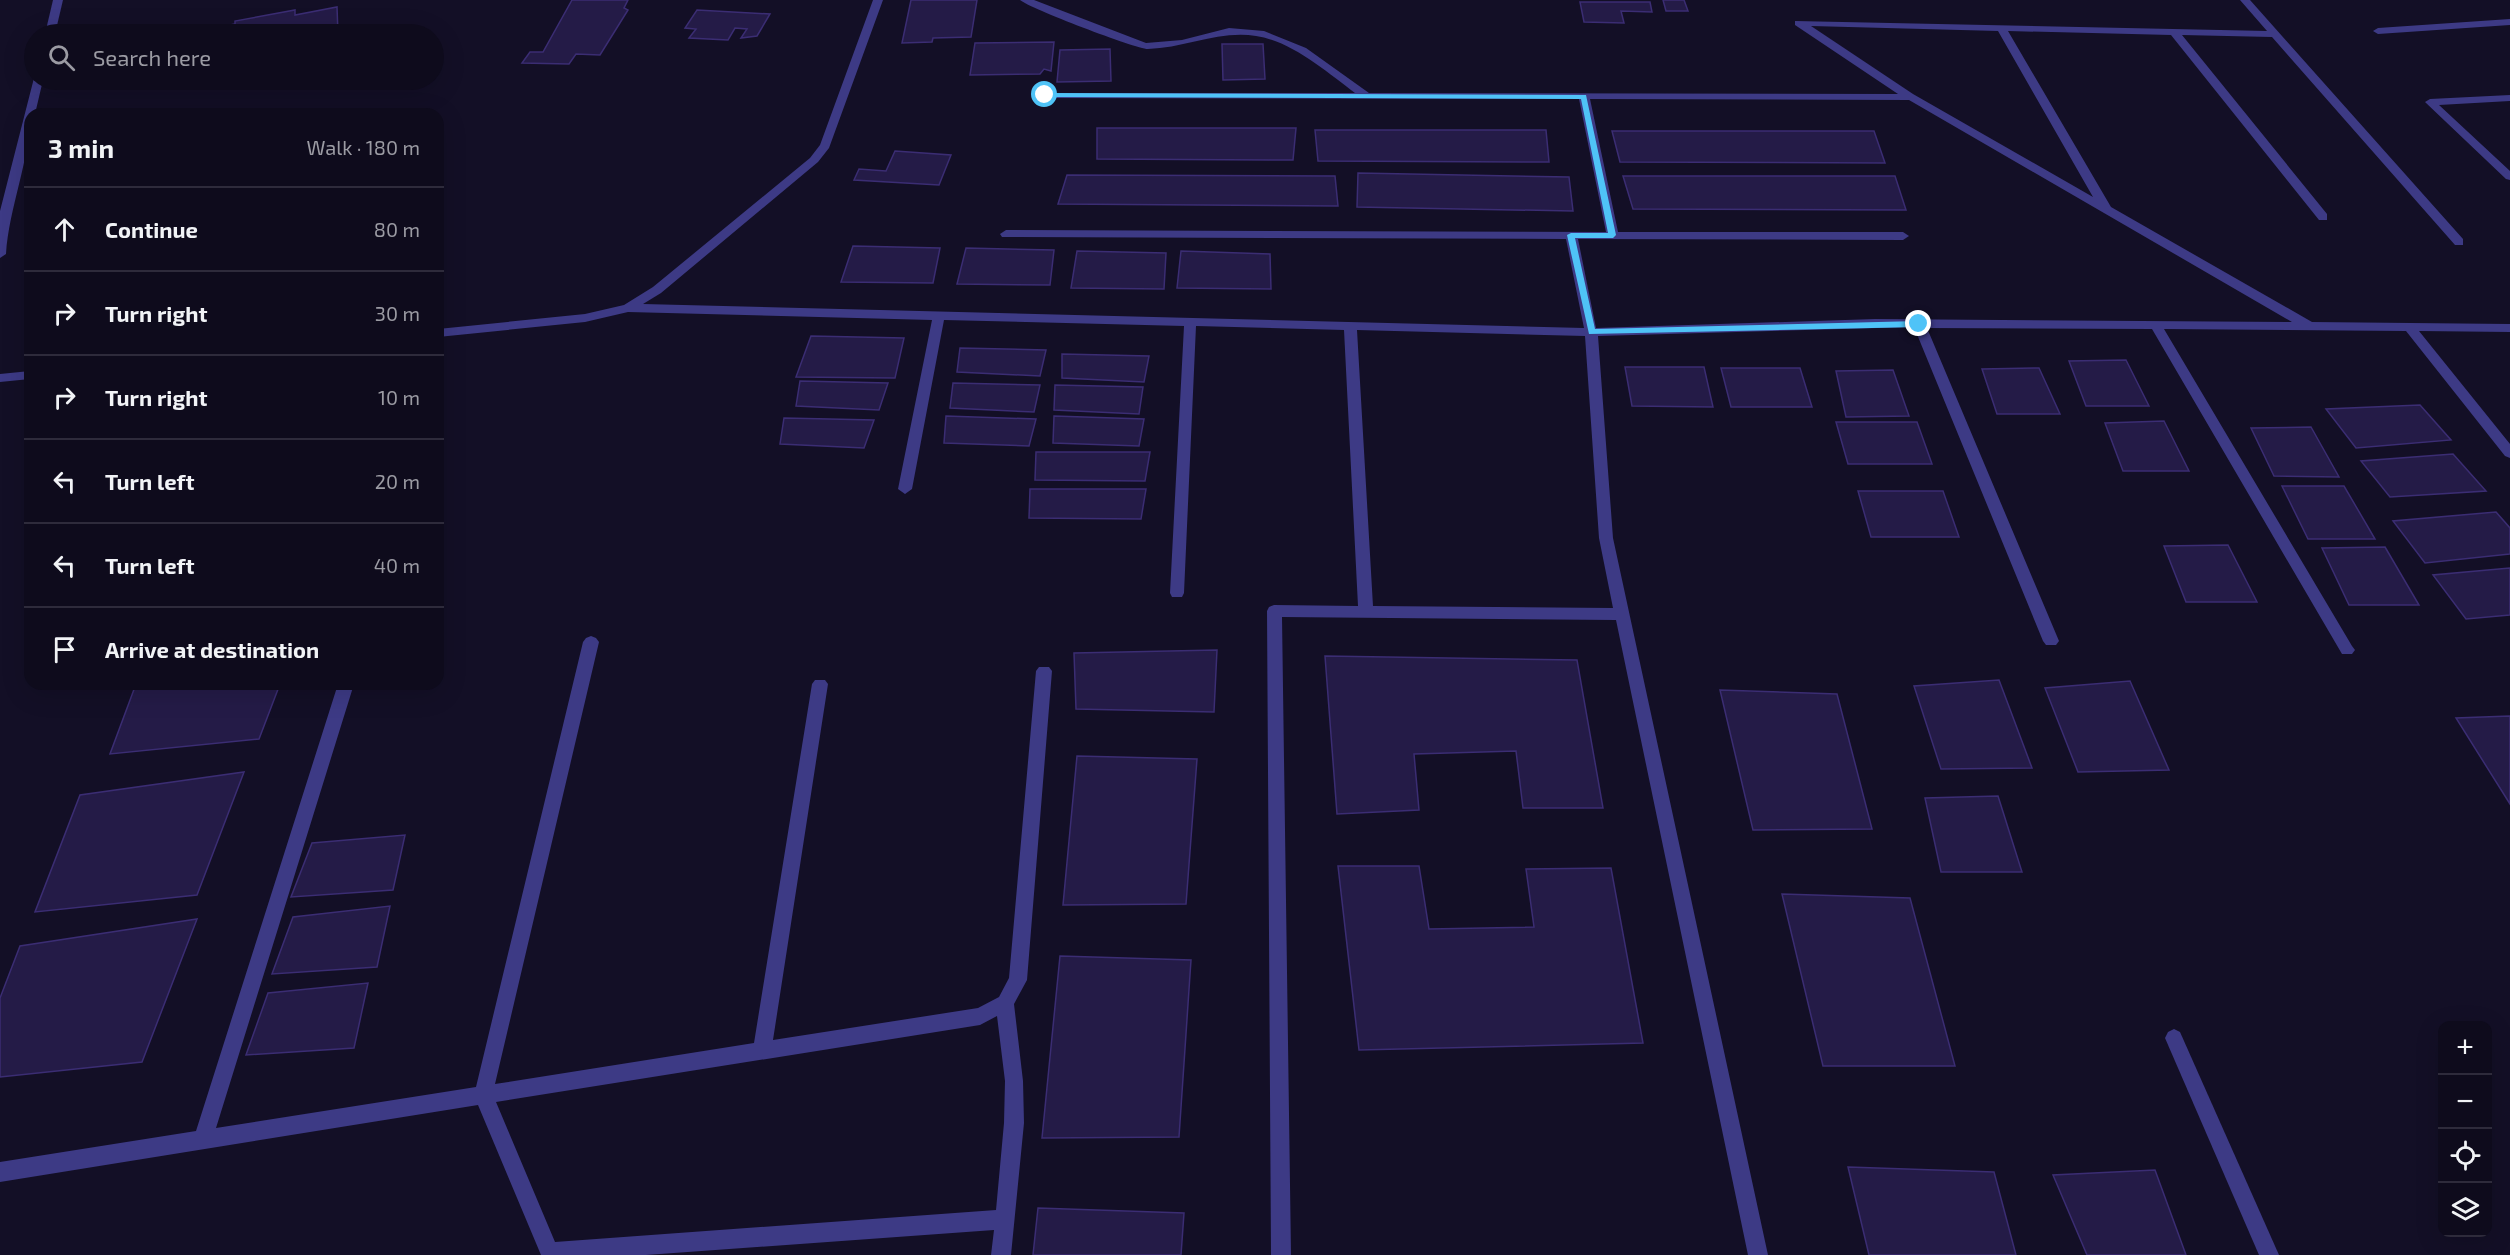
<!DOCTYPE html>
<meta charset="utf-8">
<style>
body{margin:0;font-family:"Exo 2",sans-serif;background:#171425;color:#f1f3f6}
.controls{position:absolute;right:18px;bottom:18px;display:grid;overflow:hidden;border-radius:12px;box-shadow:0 6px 24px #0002}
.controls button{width:54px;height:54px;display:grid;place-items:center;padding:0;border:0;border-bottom:2px solid #2e2b3b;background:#0e0b1c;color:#f1f3f6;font:30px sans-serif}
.stop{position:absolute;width:18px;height:18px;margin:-14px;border:4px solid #4fc3f7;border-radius:50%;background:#fff}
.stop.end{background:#4fc3f7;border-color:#fff;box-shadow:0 2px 6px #0008}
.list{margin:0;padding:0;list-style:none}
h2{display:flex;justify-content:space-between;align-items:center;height:78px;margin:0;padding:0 24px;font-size:26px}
h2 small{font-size:20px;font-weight:400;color:#9b9ba3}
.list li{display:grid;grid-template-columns:39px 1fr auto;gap:18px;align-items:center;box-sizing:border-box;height:84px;padding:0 24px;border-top:2px solid #2e2b3b}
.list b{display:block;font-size:22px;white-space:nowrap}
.list em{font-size:20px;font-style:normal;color:#9b9ba3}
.icon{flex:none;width:33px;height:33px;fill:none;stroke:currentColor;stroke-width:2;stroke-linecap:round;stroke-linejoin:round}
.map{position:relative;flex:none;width:2510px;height:1255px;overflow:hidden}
.search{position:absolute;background:#0e0b1c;box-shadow:0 6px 24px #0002;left:24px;top:24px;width:420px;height:66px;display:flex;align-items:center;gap:15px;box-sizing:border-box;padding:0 21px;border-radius:33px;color:#9b9ba3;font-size:22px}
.panel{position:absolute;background:#0e0b1c;box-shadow:0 6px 24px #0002;left:24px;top:108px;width:420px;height:582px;border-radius:18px}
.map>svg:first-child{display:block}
</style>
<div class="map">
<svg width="2510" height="1255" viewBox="0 0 2510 1255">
<rect width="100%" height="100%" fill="#130f26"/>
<!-- building -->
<g fill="#241b47" stroke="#3b2d73" stroke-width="1.5">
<polygon points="572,0 628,0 624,8 628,10 600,55 576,54 569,64 522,63 530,52 543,52"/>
<polygon points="911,0 977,0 971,37 933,38 932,42 902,43"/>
<polygon points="1663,0 1684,0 1688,11 1666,11"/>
<polygon points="1580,2 1650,2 1652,12 1621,11 1624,23 1584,22"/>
<polygon points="337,7 338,34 209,34 209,29 235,24 235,21 295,10 295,15"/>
<polygon points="697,10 770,14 757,36 741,38 747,29 735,28 728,40 689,38 696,29 685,28"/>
<polygon points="1054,42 1051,71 1044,69 1040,74 970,75 975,43"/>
<polygon points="1222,44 1263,44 1265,79 1223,80"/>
<polygon points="1110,49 1111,81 1057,82 1060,50"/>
<polygon points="1097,128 1296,128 1293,160 1097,159"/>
<polygon points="1315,130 1546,130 1549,162 1318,161"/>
<polygon points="1612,131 1874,131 1885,163 1620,162"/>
<polygon points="895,151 951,155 939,185 854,180 859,169 886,171"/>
<polygon points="1358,173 1569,177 1573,211 1357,207"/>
<polygon points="1067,175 1335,176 1338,206 1058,204"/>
<polygon points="1623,176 1895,176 1906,210 1633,209"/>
<polygon points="853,246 940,248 933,283 841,282"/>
<polygon points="966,248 1054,250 1050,285 957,284"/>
<polygon points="1077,251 1166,253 1164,289 1071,288"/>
<polygon points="1181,251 1270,254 1271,289 1177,288"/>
<polygon points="811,336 904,338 895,378 796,377"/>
<polygon points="960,348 1046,350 1040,376 957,372"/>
<polygon points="1062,354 1149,356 1144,382 1062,378"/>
<polygon points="2126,360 2149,406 2086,406 2069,361"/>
<polygon points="1625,367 1704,367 1713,407 1632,406"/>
<polygon points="1721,368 1800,368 1812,407 1731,407"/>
<polygon points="2039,368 2060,414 1997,414 1982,369"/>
<polygon points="1893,370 1909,416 1846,417 1836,371"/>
<polygon points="800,381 888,383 879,410 796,406"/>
<polygon points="953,383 1040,385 1034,412 950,408"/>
<polygon points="1055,385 1143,387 1139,414 1054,410"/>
<polygon points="2420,405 2451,440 2356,448 2326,409"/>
<polygon points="946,416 1036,419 1029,446 944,443"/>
<polygon points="1054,416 1144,419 1139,446 1053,443"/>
<polygon points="784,418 874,420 864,448 780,444"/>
<polygon points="2164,421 2189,471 2123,471 2105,423"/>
<polygon points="1836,422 1917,422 1932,464 1848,464"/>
<polygon points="2311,427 2339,477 2274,476 2251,428"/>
<polygon points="1036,452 1150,452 1145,481 1035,480"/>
<polygon points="2453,454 2486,491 2390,497 2361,461"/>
<polygon points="2282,486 2344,486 2375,539 2308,539"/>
<polygon points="1030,489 1146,489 1141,519 1029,518"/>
<polygon points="1858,491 1943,491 1959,537 1871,537"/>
<polygon points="2496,512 2510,528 2510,554 2425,563 2393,521"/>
<polygon points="2228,545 2257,602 2186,602 2164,546"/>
<polygon points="2385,547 2419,605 2349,605 2322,548"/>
<polygon points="2510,568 2510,615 2466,619 2433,575"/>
<polygon points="1217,650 1214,712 1076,709 1074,653"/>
<polygon points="1325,656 1577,660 1603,808 1523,808 1516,751 1414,754 1419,810 1337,814"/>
<polygon points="1999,680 2032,768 1941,769 1914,686"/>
<polygon points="2130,681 2169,770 2078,772 2045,688"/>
<polygon points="136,684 280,684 259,739 110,754"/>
<polygon points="1720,690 1837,694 1872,829 1753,830"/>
<polygon points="2510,716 2510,804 2456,718"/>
<polygon points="1077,756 1197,759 1186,904 1063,905"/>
<polygon points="244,772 197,895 35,912 80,795"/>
<polygon points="1998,796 2022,872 1941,872 1925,798"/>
<polygon points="405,835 393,890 291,897 312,843"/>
<polygon points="1338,866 1419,866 1429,929 1534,927 1526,869 1611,868 1643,1043 1359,1050"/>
<polygon points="1782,894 1910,898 1955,1066 1823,1066"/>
<polygon points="390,906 377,967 272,974 293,917"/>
<polygon points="197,919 142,1062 0,1077 0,998 20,946"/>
<polygon points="1060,956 1191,960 1179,1137 1042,1138"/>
<polygon points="368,983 354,1048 246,1055 268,993"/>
<polygon points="1848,1167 1994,1172 2016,1255 1869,1255"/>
<polygon points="2155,1170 2186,1255 2087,1255 2053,1175"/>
<polygon points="1038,1208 1184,1213 1181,1255 1033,1255"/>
</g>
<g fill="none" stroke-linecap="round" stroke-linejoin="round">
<!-- minor -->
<g fill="#3d3a85" fill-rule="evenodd">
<polygon points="53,0 63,0 55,34 45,34"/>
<path d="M873 0H883L829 148 818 162 661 293 643 304 1584 328 1566 239 1002 237 1000 234 1006 230 1606 232 1579 99 1045 98 1040 95 1041 93H1355C1327 72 1291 41 1256 36 1220 30 1185 48 1148 49 1136 49 1029 8 1020 0H1034L1146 43 1182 40 1229 28 1264 31 1306 48 1369 93 1898 94 1795 25V21L2267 31 2240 0H2250L2463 239V245H2455L2272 37 2182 35 2327 214V220H2319L2171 35 2008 31 2111 207 2312 322 2510 324V332L2419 331 2510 444V458L2505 456 2406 331 2164 329 2352 646 2355 650 2352 654H2342L2152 329 1927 328 2059 641 2056 645H2046L2043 641 1914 327 1598 336 1613 538 1768 1255H1748L1616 620 1282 617 1291 1255H1271L1267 611 1269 607 1274 605 1358 606 1344 330 1196 326 1184 593 1182 597H1172L1170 593 1184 326 944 320 912 489 905 494 898 489 932 320 628 312 585 322 438 337V329L585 314 624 305 653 287 810 158 820 145ZM1811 26 1998 31 2093 197 1913 94ZM1590 99 1909 100 2292 322 1875 319 1596 328 1578 239 1903 240 1909 236 1903 232H1618ZM1357 330 1585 336 1599 538 1613 608 1373 606Z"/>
<polygon points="2510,19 2510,25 2378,34 2373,31 2378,28"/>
<path d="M34 78 43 80 35 114H30C30 161 9 207 6 254L0 258V211Z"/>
<polygon points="2510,95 2510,101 2439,105 2510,171 2510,180 2506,179 2425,102 2430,99"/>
<polygon points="30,371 30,379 0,382 0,374"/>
<path d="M591 636 596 638 599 642 495 1084 754 1043 812 684 815 680H825L828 684 773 1040 978 1008 999 997 1009 978 1036 671 1039 667H1049L1052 671 1027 980 1014 1004 1023 1081 1024 1123 1011 1255H991L994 1230 646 1255H541L478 1105 0 1182V1162L196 1131 338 684H354L216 1128 476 1087 583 642 586 638ZM997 1016 1005 1081 1004 1123 996 1210 555 1242 496 1102 980 1025Z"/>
<polygon points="2174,1029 2180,1032 2279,1255 2259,1255 2165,1038 2168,1032"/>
</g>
</g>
<!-- route -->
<polygon fill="#4fc3f7" points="1045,93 1586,95 1616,235 1613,238 1575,238 1595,329 1919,321 1923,324 1919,327 1589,334 1567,235 1571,233 1608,233 1581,99 1043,97"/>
</svg>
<div class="controls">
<button>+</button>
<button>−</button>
<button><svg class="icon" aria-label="locate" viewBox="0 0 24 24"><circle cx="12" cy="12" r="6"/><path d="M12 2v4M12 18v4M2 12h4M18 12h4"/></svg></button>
<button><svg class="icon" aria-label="layers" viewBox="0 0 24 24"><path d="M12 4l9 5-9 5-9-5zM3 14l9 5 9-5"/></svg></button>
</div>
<div class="stop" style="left:1045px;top:95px"></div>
<div class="stop end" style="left:1919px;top:324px"></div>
<div class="search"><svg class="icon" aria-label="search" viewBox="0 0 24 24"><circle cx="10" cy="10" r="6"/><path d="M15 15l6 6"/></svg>Search here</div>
<section class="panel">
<h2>3 min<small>Walk · 180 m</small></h2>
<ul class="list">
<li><svg class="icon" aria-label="ahead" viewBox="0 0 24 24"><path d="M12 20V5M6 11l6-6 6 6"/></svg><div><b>Continue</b></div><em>80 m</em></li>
<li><svg class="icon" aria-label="right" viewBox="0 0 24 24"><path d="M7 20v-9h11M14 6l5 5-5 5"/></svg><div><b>Turn right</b></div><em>30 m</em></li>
<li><svg class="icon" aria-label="right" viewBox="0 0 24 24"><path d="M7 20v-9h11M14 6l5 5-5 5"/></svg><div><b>Turn right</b></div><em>10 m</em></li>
<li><svg class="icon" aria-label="left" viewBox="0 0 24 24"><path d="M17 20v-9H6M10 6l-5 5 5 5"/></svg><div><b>Turn left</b></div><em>20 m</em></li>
<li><svg class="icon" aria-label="left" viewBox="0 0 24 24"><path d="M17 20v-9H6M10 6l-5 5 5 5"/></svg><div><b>Turn left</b></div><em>40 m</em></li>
<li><svg class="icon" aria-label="arrive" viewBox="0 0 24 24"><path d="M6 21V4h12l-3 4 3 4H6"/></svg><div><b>Arrive at destination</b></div></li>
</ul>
</section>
</div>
